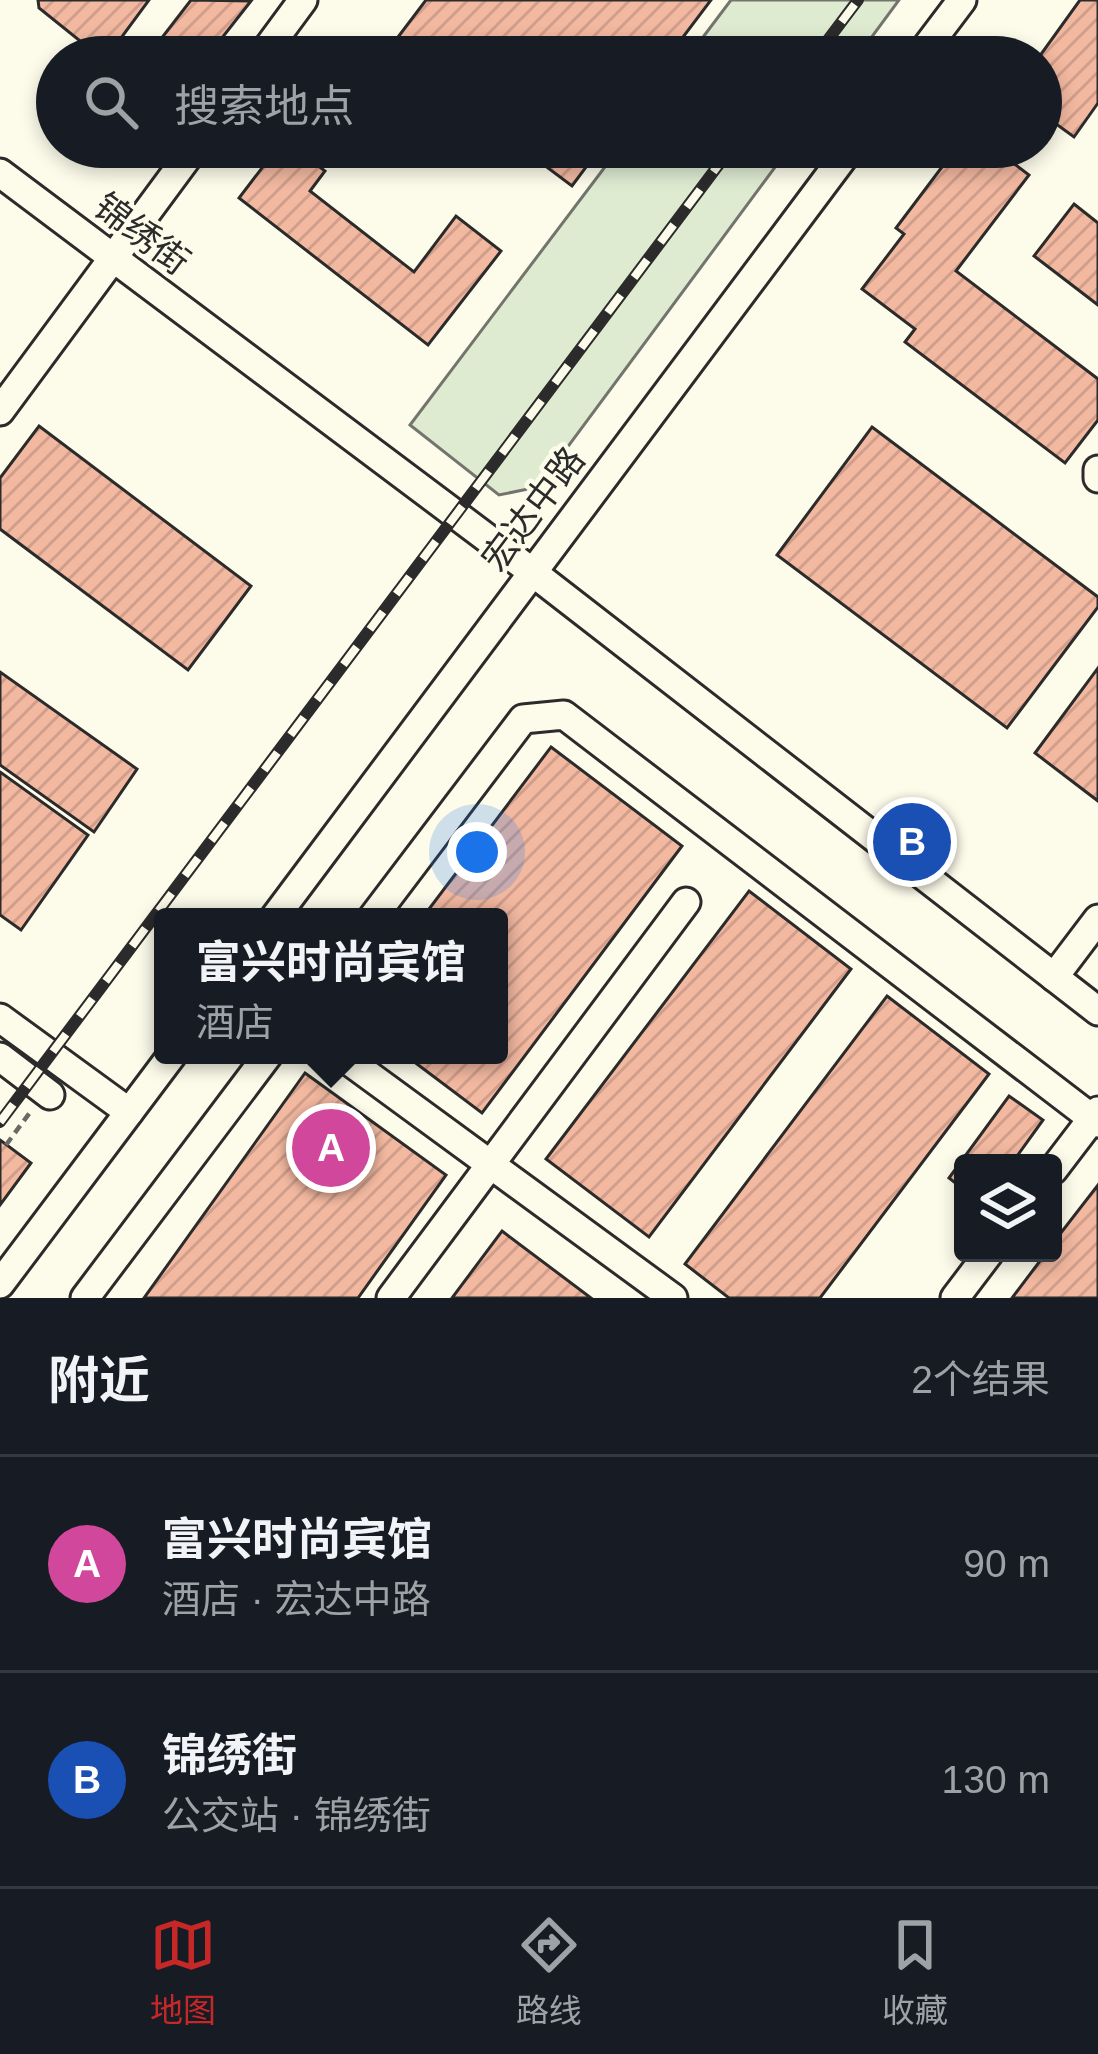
<!DOCTYPE html>
<html lang="zh">
<meta charset="utf-8">
<style>
body{margin:0;font-family:Helvetica,"Noto Sans SC",sans-serif;background:#242831;color:#f1f3f6}
.controls{position:absolute;right:36px;bottom:36px;display:grid;overflow:hidden;border-radius:12px;box-shadow:0 6px 18px #0003}
.controls button{width:108px;height:108px;display:grid;place-items:center;padding:0;border:0;border-bottom:3px solid #363941;background:#171b24;color:#f1f3f6;font:60px sans-serif}
.you{position:absolute;left:477px;top:852px;width:42px;height:42px;margin:-30px;border:9px solid #fff;border-radius:50%;background:#1a73e8;box-shadow:0 0 0 18px #1a73e833}
.badge{display:grid;place-items:center;width:78px;height:78px;border-radius:50%;background:#c62828;color:#fff;font-size:39px;font-weight:700}
.pin{position:absolute;translate:-50% -50%;border:6px solid #fff;box-shadow:0 3px 12px #0006}
.popup{position:absolute;left:154px;top:908px;width:354px;height:156px;box-sizing:border-box;display:grid;place-content:center;border-radius:12px;background:#171b24;filter:drop-shadow(0 3px 9px #0005);font-size:39px;white-space:nowrap;color:#9ea1a6}
.popup b{font-size:45px;color:#f1f3f6}
.popup::after{content:'';position:absolute;left:50%;top:100%;margin-left:-24px;border:24px solid transparent;border-top-color:#171b24}
.list{margin:0;padding:0;list-style:none}
h2{display:flex;justify-content:space-between;align-items:center;height:156px;margin:0;padding:0 48px;font-size:51px}
h2 small{font-size:39px;font-weight:400;color:#9ea1a6}
.list li{display:grid;grid-template-columns:78px 1fr auto;gap:36px;align-items:center;box-sizing:border-box;height:216px;padding:0 48px;border-top:3px solid #363941}
.list b{display:block;font-size:45px;white-space:nowrap}
.list p{margin:0;font-size:39px;white-space:nowrap;color:#9ea1a6}
.list em{font-size:39px;font-style:normal;color:#9ea1a6}
.icon{flex:none;width:66px;height:66px;fill:none;stroke:currentColor;stroke-width:2;stroke-linecap:round;stroke-linejoin:round}
.map{position:relative;flex:none;width:1098px;height:1298px;overflow:hidden}
.search{position:absolute;background:#171b24;box-shadow:0 6px 18px #0003;left:36px;right:36px;top:36px;height:132px;display:flex;align-items:center;gap:30px;box-sizing:border-box;padding:0 42px;border-radius:66px;color:#9ea1a6;font-size:45px}
.sheet{height:588px;background:#171b24}
nav{display:flex;justify-content:space-around;align-items:center;box-sizing:border-box;height:168px;border-top:3px solid #363941;background:#171b24;font-size:33px;color:#9ea1a6}
nav a{display:grid;justify-items:center;gap:6px}
nav .on{color:#c62828}
.map>svg:first-child{display:block}
</style>
<div class="map">
<svg width="1098" height="1298" viewBox="0 0 1098 1298">
<defs>
<pattern id="building-hatch" width="6" height="6" patternUnits="userSpaceOnUse" patternTransform="scale(3)"><rect width="6" height="6" fill="#f2b8a0"/><path d="M-1 1l2-2M0 6l6-6M5 7l2-2" fill="none" stroke="#d09e8a"/></pattern>
</defs>
<rect width="100%" height="100%" fill="#fdfbea"/>
<!-- park -->
<g fill="#deebd1" stroke="#74746e" stroke-width="3">
<polygon points="731,0 899,0 857,57 688,57"/>
<polygon points="620,147 790,147 538,487 499,495 410,425"/>
</g>
<!-- building -->
<g fill="url(#building-hatch)" stroke="#2b2b2b" stroke-width="3">
<polygon points="38,0 149,0 107,57 100,57 39,8"/>
<polygon points="191,0 251,1 207,57 147,57"/>
<polygon points="426,0 711,0 668,57 400,57 389,49"/>
<polygon points="1080,0 1098,0 1098,103 1074,137 1041,113 1039,57"/>
<polygon points="278,147 294,147 325,171 310,191 414,272 456,216 501,251 428,345 239,198"/>
<polygon points="520,147 601,147 572,186"/>
<polygon points="957,147 992,147 1029,175 956,271 1098,379 1098,420 1065,463 905,342 915,329 862,289 904,234 896,228"/>
<polygon points="1074,204 1098,223 1098,305 1034,256"/>
<polygon points="39,426 251,586 188,670 0,529 0,478"/>
<polygon points="872,427 1098,597 1098,607 1007,728 777,555"/>
<polygon points="1098,668 1098,801 1035,753"/>
<polygon points="0,672 137,769 94,832 0,765"/>
<polygon points="551,747 682,846 482,1113 405,1055 499,1055 499,917 423,917"/>
<polygon points="0,772 88,835 21,930 0,915"/>
<polygon points="749,891 851,969 649,1237 546,1159"/>
<polygon points="887,996 989,1074 820,1298 729,1298 685,1264"/>
<polygon points="305,1073 446,1175 358,1298 144,1298"/>
<polygon points="1009,1096 1043,1120 1012,1163 963,1163 963,1189 949,1178"/>
<polygon points="0,1140 31,1163 0,1205"/>
<polygon points="1098,1185 1098,1298 1012,1298 1046,1253 1053,1253 1053,1243"/>
<polygon points="502,1231 591,1298 452,1298"/>
</g>
<g fill="none" stroke-linecap="round" stroke-linejoin="round">
<!-- minor casing -->
<g stroke="#2b2b2b" stroke-width="33">
<g id="minor">
<polyline points="261,57 303,0"/>
<polyline points="919,57 962,0"/>
<polyline points="0,173 531,571 1098,1011"/>
<polyline points="0,411 195,147"/>
<polyline points="1098,470 1098,478"/>
<polyline points="275,917 851,147"/>
<polyline points="373,917 523,719 564,715 1098,1123"/>
<polyline points="1054,977 1098,919"/>
<polyline points="0,1018 129,1112"/>
<polyline points="341,1055 673,1298"/>
<polyline points="0,1057 50,1095"/>
<polyline points="1053,1170 1098,1111"/>
<polyline points="0,1284 172,1055"/>
<polyline points="85,1298 268,1055"/>
<polyline points="391,1298 686,902"/>
<polyline points="955,1298 989,1253"/>
</g>
</g>
<!-- path -->
<polyline stroke="#6a6964" stroke-width="4.5" stroke-dasharray="9 6" stroke-linecap="butt" points="6,1145 31,1111"/>
<!-- minor -->
<use href="#minor" stroke="#fdfbea" stroke-width="27"/>
<!-- rail casing -->
<g stroke="#2b2b2b" stroke-width="12">
<g id="rail">
<polyline points="815,57 858,0"/>
<polyline points="0,1122 732,147"/>
</g>
</g>
<!-- rail -->
<use href="#rail" stroke="#fdfbea" stroke-width="8" stroke-dasharray="22" stroke-linecap="butt"/>
</g>
<g text-anchor="middle" dominant-baseline="central" stroke-width="9" stroke-linejoin="round" paint-order="stroke">
<!-- street labels -->
<g font-size="36" fill="#2b2b2b" stroke="#fdfbea">
<text transform="translate(142 234) rotate(37)">锦绣街</text>
<text transform="translate(533 509) rotate(-53)">宏达中路</text>
</g>
</g>
</svg>
<div class="controls">
<button><svg class="icon" aria-label="layers" viewBox="0 0 24 24"><path d="M12 4l9 5-9 5-9-5zM3 14l9 5 9-5"/></svg></button>
</div>
<div class="you"></div>
<div class="pin badge" style="left:331px;top:1148px;background:#d1479c">A</div>
<div class="popup"><b>富兴时尚宾馆</b>酒店</div>
<div class="pin badge" style="left:912px;top:842px;background:#1a4fb4">B</div>
<div class="search"><svg class="icon" aria-label="search" viewBox="0 0 24 24"><circle cx="10" cy="10" r="6"/><path d="M15 15l6 6"/></svg>搜索地点</div>
</div>
<section class="sheet">
<h2>附近<small>2个结果</small></h2>
<ul class="list">
<li><span class="badge" style="background:#d1479c">A</span><div><b>富兴时尚宾馆</b><p>酒店 · 宏达中路</p></div><em>90 m</em></li>
<li><span class="badge" style="background:#1a4fb4">B</span><div><b>锦绣街</b><p>公交站 · 锦绣街</p></div><em>130 m</em></li>
</ul>
</section>
<nav>
<a class="on"><svg class="icon" aria-label="map" viewBox="0 0 24 24"><path d="M3 6l6-2 6 2 6-2v14l-6 2-6-2-6 2zM9 4v14M15 6v14"/></svg>地图</a>
<a><svg class="icon" aria-label="directions" viewBox="0 0 24 24"><path d="M12 3l9 9-9 9-9-9zM9 14v-3h6M13 9l2 2-2 2"/></svg>路线</a>
<a><svg class="icon" aria-label="saved" viewBox="0 0 24 24"><path d="M7 4h10v16l-5-4-5 4z"/></svg>收藏</a>
</nav>
